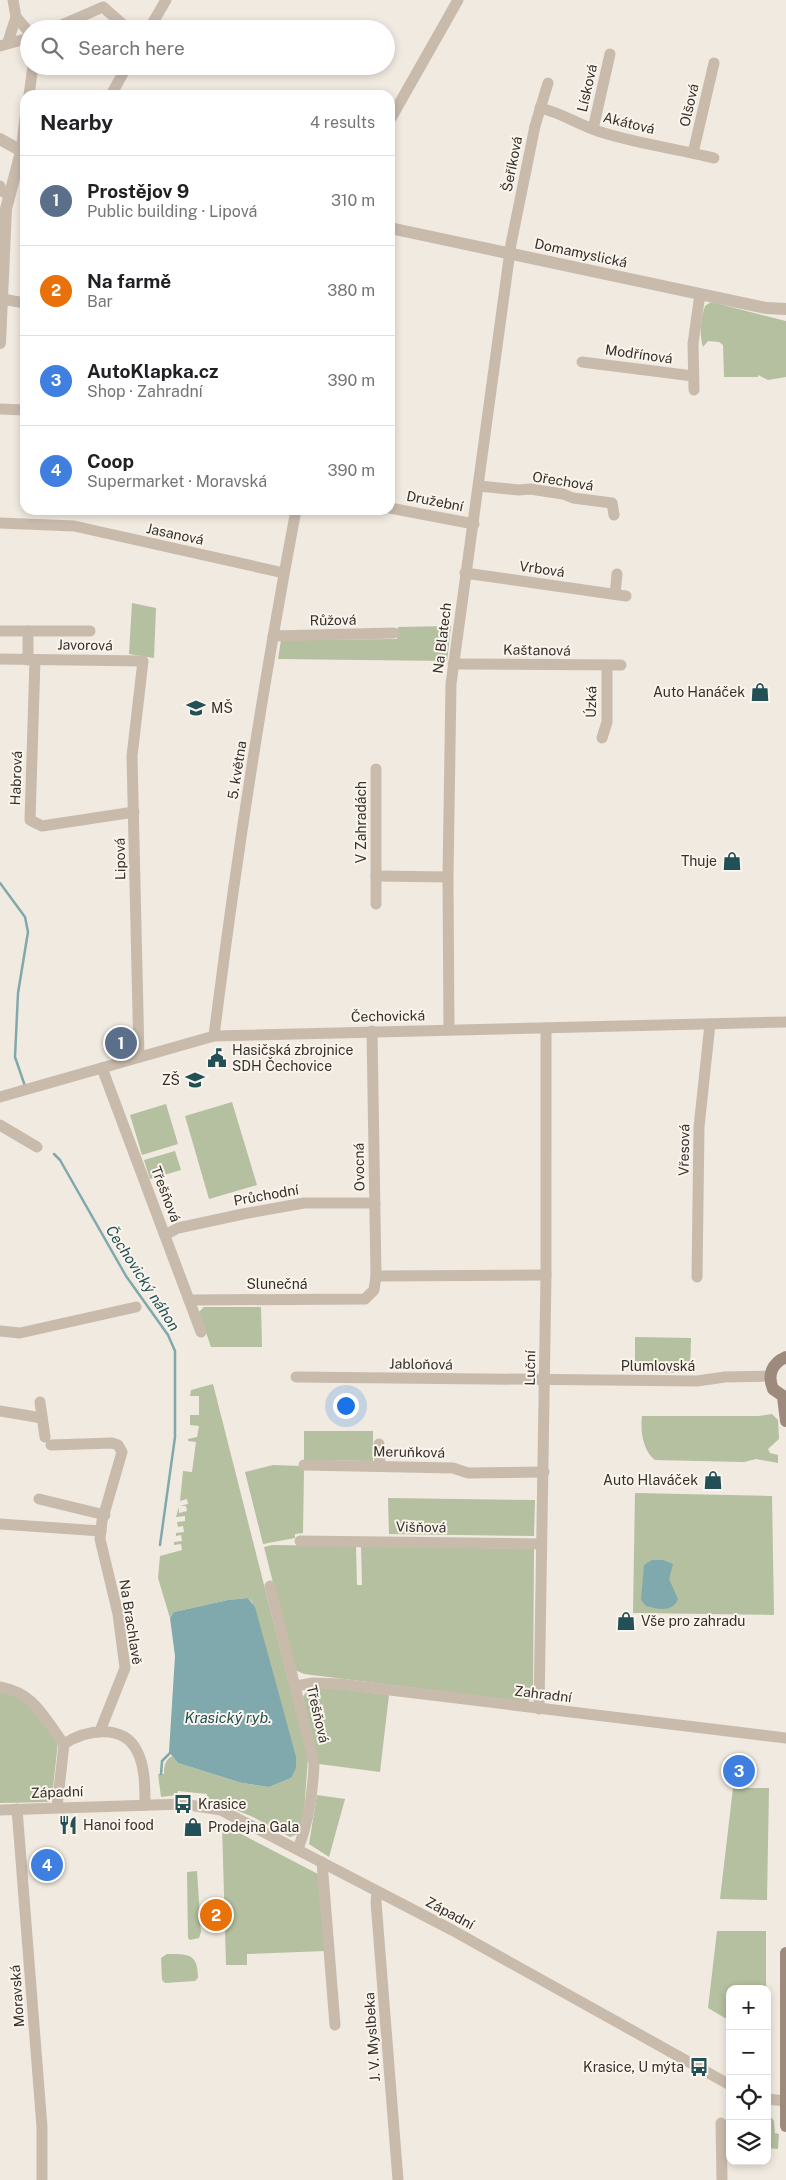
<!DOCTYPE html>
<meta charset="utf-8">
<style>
body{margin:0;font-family:"Public Sans",sans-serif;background:#f6f6f6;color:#202124}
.controls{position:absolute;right:15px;bottom:15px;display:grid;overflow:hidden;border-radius:10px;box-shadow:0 2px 8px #0003}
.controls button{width:45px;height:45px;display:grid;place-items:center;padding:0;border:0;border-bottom:1px solid #e0e0e0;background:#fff;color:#202124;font:25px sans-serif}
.you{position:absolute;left:345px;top:1405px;width:18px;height:18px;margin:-12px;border:4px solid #fff;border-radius:50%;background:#1a73e8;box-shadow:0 0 0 8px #1a73e833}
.badge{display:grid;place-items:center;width:32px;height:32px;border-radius:50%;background:#db2777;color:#fff;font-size:16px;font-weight:700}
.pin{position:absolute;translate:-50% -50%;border:2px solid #fff;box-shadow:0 1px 5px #0006}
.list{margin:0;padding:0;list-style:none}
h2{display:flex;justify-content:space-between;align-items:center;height:65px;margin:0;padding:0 20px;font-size:21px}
h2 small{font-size:16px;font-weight:400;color:#757577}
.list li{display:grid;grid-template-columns:32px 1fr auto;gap:15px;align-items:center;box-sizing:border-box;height:90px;padding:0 20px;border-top:1px solid #e0e0e0}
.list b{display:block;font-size:19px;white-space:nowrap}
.list p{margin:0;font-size:16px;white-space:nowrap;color:#757577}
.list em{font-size:16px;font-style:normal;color:#757577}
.icon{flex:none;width:28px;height:28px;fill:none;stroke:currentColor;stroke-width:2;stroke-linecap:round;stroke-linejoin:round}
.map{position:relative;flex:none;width:786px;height:2180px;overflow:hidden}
.search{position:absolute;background:#fff;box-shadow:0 2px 8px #0003;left:20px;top:20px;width:375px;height:55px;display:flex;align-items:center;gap:12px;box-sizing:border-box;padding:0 18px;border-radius:28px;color:#757577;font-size:19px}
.panel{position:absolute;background:#fff;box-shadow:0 2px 8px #0003;left:20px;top:90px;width:375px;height:425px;border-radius:15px}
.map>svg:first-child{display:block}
</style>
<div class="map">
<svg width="786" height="2180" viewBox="0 0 786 2180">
<rect width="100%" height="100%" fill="#f1eae0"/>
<!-- green -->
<g fill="#b4c0a0">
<path d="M711 302 786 321V377L768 380 758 375V377H724L723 345 719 342 708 341 703 347C699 334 701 318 705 306Z"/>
<polygon points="132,603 156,608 154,658 129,654"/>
<polygon points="451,626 447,661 278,659 281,640 397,639 398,627"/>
<polygon points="232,1102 257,1185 209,1199 185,1116"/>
<polygon points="166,1104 178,1144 142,1155 130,1115"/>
<polygon points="175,1151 181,1170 150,1179 144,1160"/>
<polygon points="204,1307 261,1307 262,1347 211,1347 199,1312"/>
<polygon points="635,1337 691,1338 690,1373 635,1372"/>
<path d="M213 1384 308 1758 303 1826 298 1834 290 1837 253 1817 207 1798V1794L178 1791 177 1795 161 1797 158 1774H164C164 1766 165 1760 172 1756L178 1763 242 1783 269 1787 291 1778 296 1756 252 1602 248 1598 228 1600 174 1612 170 1618 158 1578 160 1556 182 1550 181 1544 174 1545V1542L182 1541 181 1535 176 1536V1533L184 1532 183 1526 178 1527 177 1522 185 1521V1516L176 1517 179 1507V1513L187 1511 186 1506H180L188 1504 187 1499 180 1501 183 1471 192 1472 196 1442 188 1441V1439L197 1437 199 1426 190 1425V1415H199V1396H190L191 1390Z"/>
<path d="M772 1414 778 1420 779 1439 768 1449 770 1453 778 1455V1463L756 1459 744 1462 655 1460C643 1451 640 1430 642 1416H758Z"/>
<polygon points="304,1431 373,1431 373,1461 304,1460"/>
<polygon points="273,1465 301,1466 304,1471 303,1533 295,1534 295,1538 263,1544 245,1472"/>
<polygon points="635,1493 772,1496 774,1615 633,1613"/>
<polygon points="388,1498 535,1500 534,1536 389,1534"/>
<polygon points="272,1545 356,1546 357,1585 362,1585 361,1546 534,1549 533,1697 527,1702 304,1674 295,1670 264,1547"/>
<polygon points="321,1687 389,1695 380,1772 319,1764 303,1697 308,1689"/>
<polygon points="0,1690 27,1701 58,1742 52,1797 49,1802 0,1803"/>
<polygon points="733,1788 769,1788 767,1900 720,1899"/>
<polygon points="317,1795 345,1799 329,1857 309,1844"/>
<polygon points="222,1824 318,1874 325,1951 247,1954 247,1965 226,1965"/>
<polygon points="197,1871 201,1932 199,1938 190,1940 188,1938 187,1872"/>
<polygon points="717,1931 766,1931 766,1989 730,1989 730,2021 708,2008"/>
<path d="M167 1954C188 1954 198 1953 198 1978L195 1981 165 1983 162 1980 161 1958Z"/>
<polygon points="767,2112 774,2121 775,2133 779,2134 778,2149 767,2148"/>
</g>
<!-- water -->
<g fill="#80a9ad">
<path d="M652 1560H663L673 1564 669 1579 678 1599C673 1613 657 1609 646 1606L641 1600 644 1565Z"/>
<polygon points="248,1598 255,1607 296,1756 296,1768 291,1778 269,1787 242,1783 178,1763 169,1752 175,1656 170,1618 174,1612 228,1600"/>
</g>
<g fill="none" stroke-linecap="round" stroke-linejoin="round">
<!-- stream -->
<g stroke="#80a9ad" stroke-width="2.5">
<polyline points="0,883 25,917 28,932 18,993 15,1057 25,1086"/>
<polyline points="54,1154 60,1160 126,1276 168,1335 175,1351 175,1437 160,1545"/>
<polyline points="161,1774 162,1761 171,1752"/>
</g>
<!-- minor -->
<g stroke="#c9bbac" stroke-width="11">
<polyline points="16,17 29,32"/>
<polyline points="52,29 103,7 128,29"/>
<polyline points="149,29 166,0"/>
<polyline points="8,42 16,17 13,0"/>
<polyline points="0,46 29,38"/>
<polyline points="29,95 33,66"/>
<polyline points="111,95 127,66"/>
<path d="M540 108C563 113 582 127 604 133 640 144 678 149 714 158"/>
<polyline points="390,120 458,0"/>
<polyline points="593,129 610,54"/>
<polyline points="21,152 25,118"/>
<polyline points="693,153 714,63"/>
<polyline points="0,186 1,191 9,194"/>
<polyline points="2,299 25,303"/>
<polyline points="582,362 693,376"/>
<polyline points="694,390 693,344 700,294"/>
<polyline points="0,409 25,410"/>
<polyline points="479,486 519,490 530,489 563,494 573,498 612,503 614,515"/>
<polyline points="390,508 474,524"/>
<polyline points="0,523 74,526 284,573"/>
<polyline points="465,573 626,596"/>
<polyline points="615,594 617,574"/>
<polyline points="0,631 90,631"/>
<polyline points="273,636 394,633"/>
<polyline points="0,659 143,661 132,756 139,1056"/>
<polyline points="28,660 28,631"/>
<polyline points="35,660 30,820 42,826 134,812"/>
<polyline points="453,664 621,665"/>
<polyline points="602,738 607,722 607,665"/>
<polyline points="376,876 448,877"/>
<polyline points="376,904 376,769"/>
<polyline points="449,1030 448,877 451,684 511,244 535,126 548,83"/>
<path d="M214 1036C236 860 263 684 296 510"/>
<polyline points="102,1068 201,1332"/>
<polyline points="0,1097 214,1036 786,1022"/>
<polyline points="0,1125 37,1147"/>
<polyline points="165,1235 178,1228 243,1214 304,1203 375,1203"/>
<polyline points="376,1276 546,1275"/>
<polyline points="697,1277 699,1127 710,1024"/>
<polyline points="189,1300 365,1299 374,1290 376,1276 372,1031"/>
<polyline points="0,1331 20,1333 136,1307"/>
<polyline points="296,1377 697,1381 725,1377 770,1376"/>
<polyline points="40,1402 45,1437"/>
<polyline points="0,1411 42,1418"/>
<polyline points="379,1444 380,1466"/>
<polyline points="51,1445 112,1443 118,1445 122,1452 102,1521 100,1539 118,1614 125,1668 100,1731"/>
<polyline points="304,1465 453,1468 468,1473 544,1472"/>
<polyline points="39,1499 105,1515"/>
<polyline points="0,1524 101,1531"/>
<polyline points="300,1541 541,1544"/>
<path d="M270 1586 314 1763C313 1793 309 1821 298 1849"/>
<polyline points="296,1686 313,1683 340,1684 786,1738"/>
<path d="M0 1687C36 1694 43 1717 64 1744L57 1807"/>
<polyline points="539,1709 546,1275 546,1028"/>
<path d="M64 1744C85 1730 123 1723 137 1751 145 1766 145 1787 145 1805"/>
<polyline points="17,1809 42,2127 42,2180"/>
<polyline points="0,1810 183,1804 221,1810 452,1930 730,2085"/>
<polyline points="322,1862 335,2025"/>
<polyline points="377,1892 376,1902 398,2180"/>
<polyline points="767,2099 786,2101"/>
<polyline points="721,2123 722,2180"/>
</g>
<!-- tertiary -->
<g stroke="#c9bbac" stroke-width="12">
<polyline points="0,139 25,153"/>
<polyline points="390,228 766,308 786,309"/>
<polyline points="0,343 6,209 21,152"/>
</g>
<!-- secondary -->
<g stroke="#9d8a7d" stroke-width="12">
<path d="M786 1357C772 1363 767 1375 773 1389L786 1398"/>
<polyline points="783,1397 786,1421"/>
<polyline points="786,1953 786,2126"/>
</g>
</g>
<!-- icons -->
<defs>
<g id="shop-bare" transform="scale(1.5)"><path d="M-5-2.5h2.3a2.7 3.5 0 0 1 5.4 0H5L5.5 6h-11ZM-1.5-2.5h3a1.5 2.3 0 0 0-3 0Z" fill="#235056" stroke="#f9f4ec" stroke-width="2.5" paint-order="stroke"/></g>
<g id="school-bare" transform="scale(1.5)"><path d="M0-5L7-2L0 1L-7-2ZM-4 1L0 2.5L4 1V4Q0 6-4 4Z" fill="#235056" stroke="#f9f4ec" stroke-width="2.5" paint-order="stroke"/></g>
<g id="civic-bare" transform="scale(1.5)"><path d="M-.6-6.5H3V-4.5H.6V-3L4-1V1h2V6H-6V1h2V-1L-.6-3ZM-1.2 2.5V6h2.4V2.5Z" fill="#235056" stroke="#f9f4ec" stroke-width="2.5" paint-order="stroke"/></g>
<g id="bus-bare" transform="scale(1.5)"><path d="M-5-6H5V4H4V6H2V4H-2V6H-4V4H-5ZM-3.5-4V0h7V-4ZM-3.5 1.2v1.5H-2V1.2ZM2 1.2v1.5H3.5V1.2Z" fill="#235056" stroke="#f9f4ec" stroke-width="2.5" paint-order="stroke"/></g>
<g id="restaurant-bare" transform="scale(1.5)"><path d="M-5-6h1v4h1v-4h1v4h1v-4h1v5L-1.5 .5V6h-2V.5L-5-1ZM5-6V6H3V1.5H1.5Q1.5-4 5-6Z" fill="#235056" stroke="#f9f4ec" stroke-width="2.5" paint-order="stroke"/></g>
</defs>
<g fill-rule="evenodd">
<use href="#shop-bare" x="760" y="692"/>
<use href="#school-bare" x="196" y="708"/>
<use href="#shop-bare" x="732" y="861"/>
<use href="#civic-bare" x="217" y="1058"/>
<use href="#school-bare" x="195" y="1080"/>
<use href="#shop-bare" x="713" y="1480"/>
<use href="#shop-bare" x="626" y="1621"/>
<use href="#bus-bare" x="183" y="1804"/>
<use href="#restaurant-bare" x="68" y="1825"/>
<use href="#shop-bare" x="193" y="1827"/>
<use href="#bus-bare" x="699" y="2067"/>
</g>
<g text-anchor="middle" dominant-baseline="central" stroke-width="4" stroke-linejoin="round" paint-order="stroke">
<!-- street labels -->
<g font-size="14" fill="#372f2a" stroke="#f9f4ec">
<text transform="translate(587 88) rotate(-77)">Lísková</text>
<text transform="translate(689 105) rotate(-77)">Olšová</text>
<text transform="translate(629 123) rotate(14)">Akátová</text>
<text transform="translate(512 164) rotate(-79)">Šeříková</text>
<text transform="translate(581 253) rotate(12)">Domamyslická</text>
<text transform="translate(639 354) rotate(8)">Modřínová</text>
<text transform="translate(563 481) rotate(9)">Ořechová</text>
<text transform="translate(435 501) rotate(11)">Družební</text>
<text transform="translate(175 534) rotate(12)">Jasanová</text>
<text transform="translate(542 569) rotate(8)">Vrbová</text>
<text transform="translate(333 620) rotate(-1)">Růžová</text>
<text transform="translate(442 638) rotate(-83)">Na Blatech</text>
<text transform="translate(85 645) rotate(1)">Javorová</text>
<text transform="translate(537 650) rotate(1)">Kaštanová</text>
<text transform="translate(591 702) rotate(-89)">Úzká</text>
<text transform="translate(237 770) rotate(-81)">5. května</text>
<text transform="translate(16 778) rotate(-88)">Habrová</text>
<text transform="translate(361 822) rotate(-90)">V Zahradách</text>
<text transform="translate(120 859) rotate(-91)">Lipová</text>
<text transform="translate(388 1016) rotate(-1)">Čechovická</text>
<text transform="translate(684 1150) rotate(-89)">Vřesová</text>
<text transform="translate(359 1167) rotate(-91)">Ovocná</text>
<text transform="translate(166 1194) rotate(69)">Třešňová</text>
<text transform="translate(266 1195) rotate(-10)">Průchodní</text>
<text x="277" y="1284">Slunečná</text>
<text transform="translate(421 1364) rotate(1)">Jabloňová</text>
<text x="658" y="1366">Plumlovská</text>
<text transform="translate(530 1368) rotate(-89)">Luční</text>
<text transform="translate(409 1452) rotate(1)">Meruňková</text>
<text transform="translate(421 1527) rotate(1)">Višňová</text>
<text transform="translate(131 1622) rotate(81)">Na Brachlavě</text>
<text transform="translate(543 1694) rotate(7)">Zahradní</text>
<text transform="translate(318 1714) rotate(77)">Třešňová</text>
<text transform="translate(57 1792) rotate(-2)">Západní</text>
<text transform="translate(450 1913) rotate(28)">Západní</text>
<text transform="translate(17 1996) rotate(-94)">Moravská</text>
<text transform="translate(372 2037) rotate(-94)">J. V. Myslbeka</text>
</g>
<!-- poi labels -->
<g font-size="14" fill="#372f2a" stroke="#f9f4ec" text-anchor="start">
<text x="745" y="692" text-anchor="end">Auto Hanáček</text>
<text x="211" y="708">MŠ</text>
<text x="717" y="861" text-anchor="end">Thuje</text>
<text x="232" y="1050">Hasičská zbrojnice<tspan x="232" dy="16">SDH Čechovice</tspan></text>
<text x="180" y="1080" text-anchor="end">ZŠ</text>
<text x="698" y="1480" text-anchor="end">Auto Hlaváček</text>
<text x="641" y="1621">Vše pro zahradu</text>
<text x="198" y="1804">Krasice</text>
<text x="83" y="1825">Hanoi food</text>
<text x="208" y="1827">Prodejna Gala</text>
<text x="684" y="2067" text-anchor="end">Krasice, U mýta</text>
</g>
<!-- water labels -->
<g font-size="15" font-style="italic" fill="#235056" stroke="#f9f4ec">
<text transform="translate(143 1278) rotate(57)">Čechovický náhon</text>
<text x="228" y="1717">Krasický ryb.</text>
</g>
</g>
</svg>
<div class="controls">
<button>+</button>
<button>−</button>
<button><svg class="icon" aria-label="locate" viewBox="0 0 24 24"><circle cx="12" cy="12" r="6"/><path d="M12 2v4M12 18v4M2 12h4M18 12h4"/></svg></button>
<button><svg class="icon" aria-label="layers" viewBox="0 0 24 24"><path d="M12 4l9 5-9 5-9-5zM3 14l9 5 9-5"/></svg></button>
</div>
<div class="you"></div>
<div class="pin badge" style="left:121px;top:1043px;background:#5c6f8a">1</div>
<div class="pin badge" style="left:216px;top:1915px;background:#e8710a">2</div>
<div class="pin badge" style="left:739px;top:1771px;background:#3f7fe0">3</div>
<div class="pin badge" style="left:47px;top:1865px;background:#3f7fe0">4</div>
<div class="search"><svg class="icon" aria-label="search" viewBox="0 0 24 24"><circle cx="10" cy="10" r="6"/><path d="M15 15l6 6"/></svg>Search here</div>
<section class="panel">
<h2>Nearby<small>4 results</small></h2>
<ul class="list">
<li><span class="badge" style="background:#5c6f8a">1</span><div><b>Prostějov 9</b><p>Public building · Lipová</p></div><em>310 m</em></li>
<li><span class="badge" style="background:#e8710a">2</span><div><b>Na farmě</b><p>Bar</p></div><em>380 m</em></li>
<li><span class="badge" style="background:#3f7fe0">3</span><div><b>AutoKlapka.cz</b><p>Shop · Zahradní</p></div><em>390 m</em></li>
<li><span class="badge" style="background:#3f7fe0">4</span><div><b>Coop</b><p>Supermarket · Moravská</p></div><em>390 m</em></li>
</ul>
</section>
</div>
